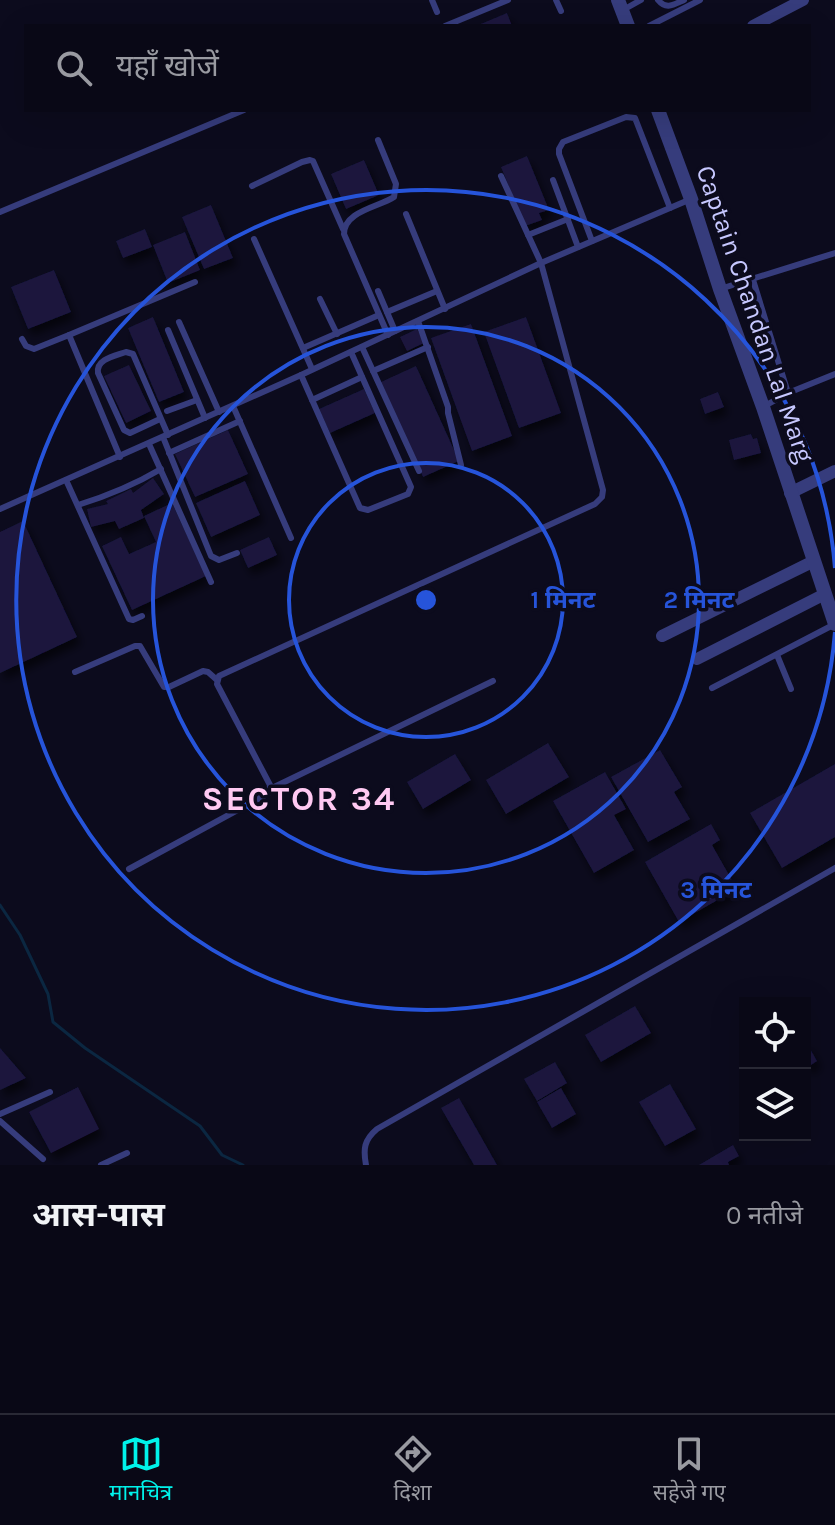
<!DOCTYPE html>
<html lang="hi">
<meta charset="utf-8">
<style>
body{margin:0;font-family:Karla,"Noto Sans Devanagari",sans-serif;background:#171623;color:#f1f3f6}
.controls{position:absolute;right:24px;bottom:24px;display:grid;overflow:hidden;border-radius:0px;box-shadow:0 8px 32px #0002}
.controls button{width:72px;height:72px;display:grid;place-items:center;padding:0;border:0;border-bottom:2px solid #292935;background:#090816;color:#f1f3f6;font:40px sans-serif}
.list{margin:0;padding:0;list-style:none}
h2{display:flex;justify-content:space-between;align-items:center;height:104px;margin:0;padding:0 32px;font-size:34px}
h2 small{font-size:26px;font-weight:400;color:#999aa1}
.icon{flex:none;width:44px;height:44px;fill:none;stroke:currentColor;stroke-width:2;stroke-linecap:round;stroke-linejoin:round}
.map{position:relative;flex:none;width:835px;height:1165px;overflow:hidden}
.search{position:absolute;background:#090816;box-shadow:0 8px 32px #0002;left:24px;right:24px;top:24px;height:88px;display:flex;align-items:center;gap:20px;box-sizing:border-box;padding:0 28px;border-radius:0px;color:#999aa1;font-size:30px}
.sheet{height:248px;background:#090816}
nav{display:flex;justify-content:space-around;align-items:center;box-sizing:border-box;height:112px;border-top:2px solid #292935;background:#090816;font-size:22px;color:#999aa1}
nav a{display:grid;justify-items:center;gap:4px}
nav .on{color:#00f2ea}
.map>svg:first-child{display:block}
</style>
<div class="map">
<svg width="835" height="1165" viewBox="0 0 835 1165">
<defs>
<filter id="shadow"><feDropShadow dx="4" dy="7" stdDeviation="4" flood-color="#0009"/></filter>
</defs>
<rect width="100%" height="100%" fill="#0c0b1d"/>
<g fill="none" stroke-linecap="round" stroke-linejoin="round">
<!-- stream -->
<polyline stroke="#0b2741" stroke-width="3" points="0,905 20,935 48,994 53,1022 85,1048 200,1126 222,1155 243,1165"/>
</g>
<!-- building -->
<g fill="#1a173e" filter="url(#shadow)">
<polygon points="507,13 512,26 476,26"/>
<polygon points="527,156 549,210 539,213 542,220 525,226 501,167"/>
<polygon points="364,160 379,195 346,209 331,174"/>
<polygon points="211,205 233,258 204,269 182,217"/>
<polygon points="145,229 152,247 123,258 116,241"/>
<polygon points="185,232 200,270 168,283 153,245"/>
<polygon points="54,270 71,312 28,329 11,287"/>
<polygon points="153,317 184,392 159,402 128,328"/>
<polygon points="526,317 561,413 519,428 484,332"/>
<polygon points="471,324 512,436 472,451 431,338"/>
<polygon points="417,329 424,343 407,351 400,337"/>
<polygon points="129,365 151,411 126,423 104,376"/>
<polygon points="416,366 459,461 423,477 381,382"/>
<polygon points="364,389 375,413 330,433 319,409"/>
<polygon points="718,392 724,407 705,414 700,399"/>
<polygon points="228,430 248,474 195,497 175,454"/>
<polygon points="751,434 753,439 757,438 761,453 734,460 729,440"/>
<polygon points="153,478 164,494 141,510 144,518 119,529 115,521 91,527 87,509 108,504 106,501 131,489 133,493"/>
<polygon points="245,481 260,515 211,537 196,503"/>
<polygon points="172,503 206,576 132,610 102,546 121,537 129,554 156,542 144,516"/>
<polygon points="23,521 77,637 0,673 0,532"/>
<polygon points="269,537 277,555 248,568 240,550"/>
<polygon points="548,743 569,777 506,814 486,780"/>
<polygon points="660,750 682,787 674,792 690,819 648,842 611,777"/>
<polygon points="455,754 471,780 423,809 407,782"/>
<polygon points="835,764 835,837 782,868 750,813"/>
<polygon points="605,772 626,809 614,815 634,850 594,873 553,801"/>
<polygon points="711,824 720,840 712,845 737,889 679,922 645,862"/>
<polygon points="635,1006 651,1033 601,1062 585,1035"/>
<polygon points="805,1040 817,1061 808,1067 805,1061"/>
<polygon points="0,1048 26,1078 0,1090"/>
<polygon points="555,1062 567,1083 537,1101 524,1079"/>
<polygon points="670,1084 696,1129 665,1146 639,1102"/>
<polygon points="78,1087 99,1129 51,1153 29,1112"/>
<polygon points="561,1088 576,1114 552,1128 537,1102"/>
<polygon points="459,1098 497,1165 474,1165 441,1108"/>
<polygon points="733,1145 739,1156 728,1162 729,1165 699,1165"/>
</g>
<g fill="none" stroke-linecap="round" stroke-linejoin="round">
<!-- service -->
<g stroke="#363c7c" stroke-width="6">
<polyline points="432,0 437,12"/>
<polyline points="556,0 561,11"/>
<path d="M658 0C666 10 673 5 684 0"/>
<polyline points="623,10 641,0"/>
<polyline points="445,26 508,0"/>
<polyline points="649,26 700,0"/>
<path d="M378 140 396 184 394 197C379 207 344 211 344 234L388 335"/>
<polyline points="553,180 578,247"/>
<polyline points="252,186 302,162 310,160 313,161 343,229"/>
<polyline points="0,212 244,110"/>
<polyline points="406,214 445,309"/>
<polyline points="528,235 568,219"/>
<polyline points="254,239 312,369"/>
<polyline points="592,241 559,154 559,149 563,142 626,117 635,118 670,208"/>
<polyline points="753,280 788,393"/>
<polyline points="720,289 835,253"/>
<polyline points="378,291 395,331"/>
<polyline points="320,299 337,334"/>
<polyline points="387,312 437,291"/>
<polyline points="418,321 448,407 448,413 461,465"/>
<polyline points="179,322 219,412"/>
<polyline points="168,330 205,418"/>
<polyline points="22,339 26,346 34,349 69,335"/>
<polyline points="362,347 419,471"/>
<polyline points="303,348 379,315"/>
<polyline points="373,371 428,347"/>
<polyline points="301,375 360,508 368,510 408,494 411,487 351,352"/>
<polyline points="312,400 362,377"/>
<polyline points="233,406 291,538"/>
<polyline points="763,407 788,393 835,374"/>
<polyline points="167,411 197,400"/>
<path d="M160 419 130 433 124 430 98 373C96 359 115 356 126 352L133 354 168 435"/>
<polyline points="163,437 211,556 219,560 237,553"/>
<polyline points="149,444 211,582"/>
<polyline points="169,453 240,421"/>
<polyline points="120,457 69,335 195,282"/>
<polyline points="66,480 129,619 133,620 142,616"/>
<path d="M78 505C107 496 134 485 161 469"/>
<polyline points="0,509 301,375 541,263 691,199"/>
<polyline points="777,655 791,689"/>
<polyline points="75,672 135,646 140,646 164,687 169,687 203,671 208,672 217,680"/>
<polyline points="712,688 835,624"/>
<polyline points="270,789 493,681"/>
<polyline points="129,869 269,793 270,785 217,684 219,676 595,504 602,497 603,490 541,263 501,176"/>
<polyline points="0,1114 50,1092"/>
<polyline points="0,1121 43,1159"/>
<polyline points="101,1165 127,1153"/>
<path d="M366 1165C363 1149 364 1140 377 1129L835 868"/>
</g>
<!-- minor -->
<g stroke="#363c7c" stroke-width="12">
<polyline points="753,26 803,0"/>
<polyline points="790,493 835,471"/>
<polyline points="662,636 814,561"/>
<polyline points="697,659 825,594"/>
</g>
<!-- tertiary -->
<g stroke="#363c7c" stroke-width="14">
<polyline points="618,0 628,26"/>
<polyline points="658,110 691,199 720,289 763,407 835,624"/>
</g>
</g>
<!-- distance rings -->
<g fill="none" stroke="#2654da" stroke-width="4">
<circle cx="426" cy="600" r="137"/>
<circle cx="426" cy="600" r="273"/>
<path d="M835 632A410 410 0 1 1 835 568"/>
</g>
<g text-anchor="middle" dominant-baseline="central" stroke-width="7" stroke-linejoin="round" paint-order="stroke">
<!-- street labels -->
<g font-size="26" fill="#c7c8ff" stroke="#0c0b1d">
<text transform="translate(755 314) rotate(71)">Captain Chandan Lal Marg</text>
</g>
<!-- district labels -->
<g font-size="34" font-weight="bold" letter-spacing="2" fill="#ffc9f2" stroke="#0c0b1d">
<text x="299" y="799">SECTOR 34</text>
</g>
</g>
<circle cx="426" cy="600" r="12" fill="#2654da" stroke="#0c0b1d" stroke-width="4"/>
<g font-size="24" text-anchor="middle" font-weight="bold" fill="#2654da" stroke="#0c0b1d" stroke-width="7" stroke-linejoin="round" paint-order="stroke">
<text x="563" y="608">1 मिनट</text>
<text x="699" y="608">2 मिनट</text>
<text x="716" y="898">3 मिनट</text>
</g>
</svg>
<div class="controls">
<button><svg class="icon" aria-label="locate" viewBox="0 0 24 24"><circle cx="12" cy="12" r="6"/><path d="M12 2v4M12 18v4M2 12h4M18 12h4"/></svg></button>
<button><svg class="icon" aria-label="layers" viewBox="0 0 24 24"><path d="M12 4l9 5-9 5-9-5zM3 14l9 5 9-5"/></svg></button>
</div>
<div class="search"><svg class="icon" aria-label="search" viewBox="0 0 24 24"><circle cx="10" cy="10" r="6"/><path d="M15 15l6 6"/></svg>यहाँ खोजें</div>
</div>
<section class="sheet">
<h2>आस-पास<small>0 नतीजे</small></h2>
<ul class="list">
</ul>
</section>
<nav>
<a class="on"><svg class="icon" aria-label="map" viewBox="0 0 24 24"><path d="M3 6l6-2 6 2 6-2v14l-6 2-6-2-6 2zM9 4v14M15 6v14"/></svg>मानचित्र</a>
<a><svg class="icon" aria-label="directions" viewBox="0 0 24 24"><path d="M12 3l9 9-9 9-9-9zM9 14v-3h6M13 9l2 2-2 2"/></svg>दिशा</a>
<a><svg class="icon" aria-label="saved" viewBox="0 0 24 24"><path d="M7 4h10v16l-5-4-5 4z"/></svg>सहेजे गए</a>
</nav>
